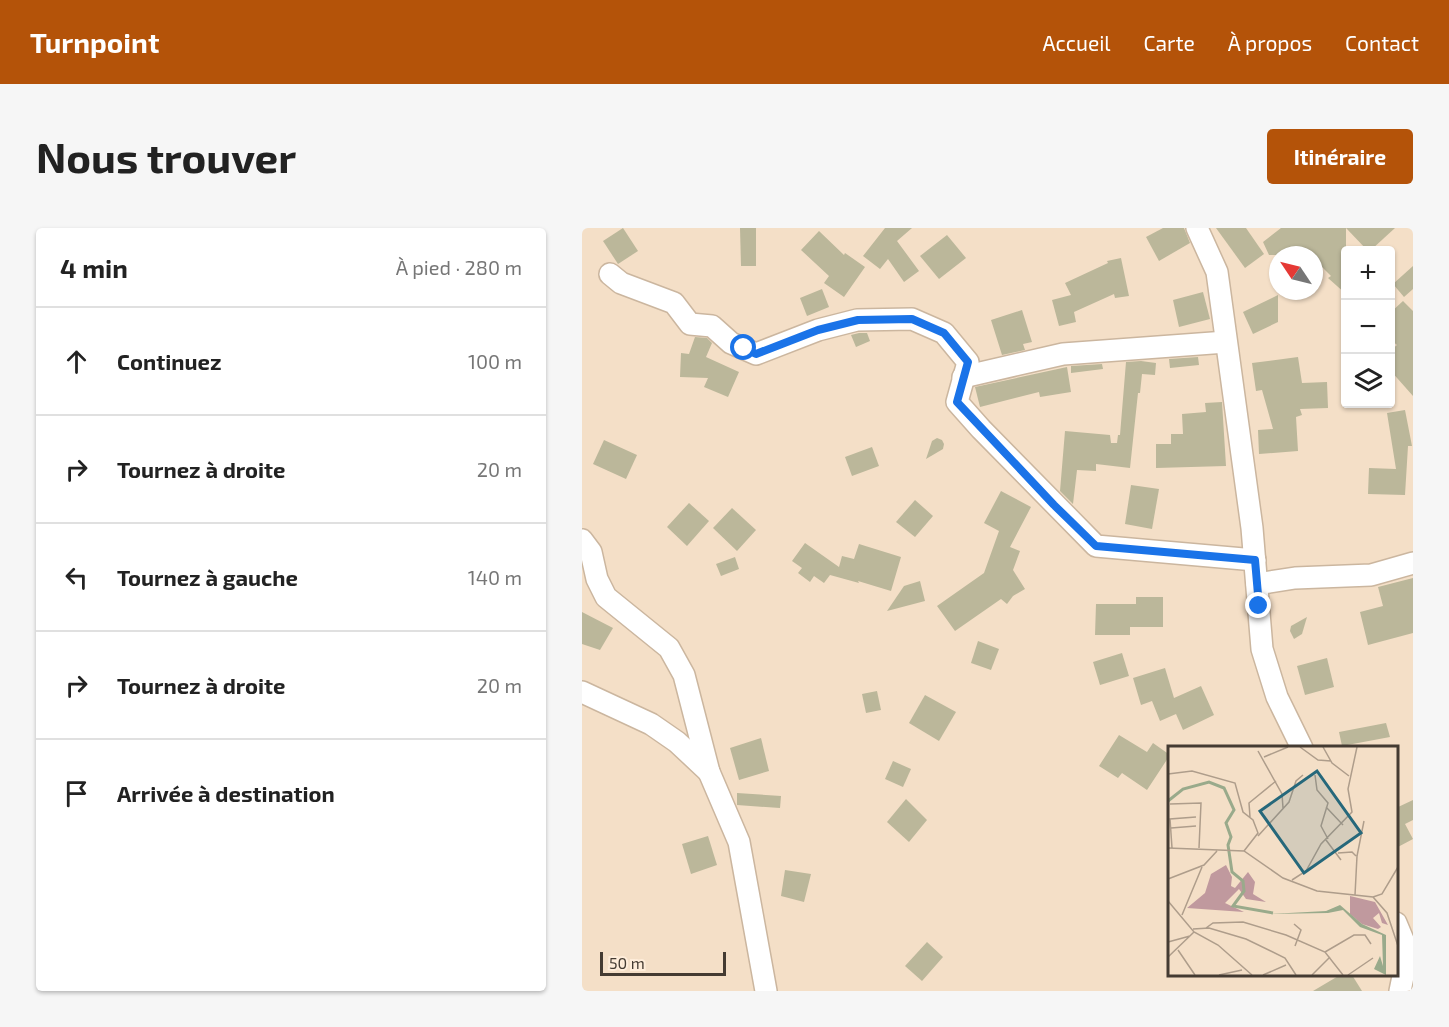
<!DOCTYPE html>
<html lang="fr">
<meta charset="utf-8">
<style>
body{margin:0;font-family:"Exo 2",sans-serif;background:#f6f6f6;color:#222}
.controls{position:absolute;right:18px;top:18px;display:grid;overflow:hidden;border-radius:6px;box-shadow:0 2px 4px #0004}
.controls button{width:54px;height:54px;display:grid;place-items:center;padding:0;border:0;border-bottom:2px solid #e0e0e0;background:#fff;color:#222;font:30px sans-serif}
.compass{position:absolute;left:687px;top:18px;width:54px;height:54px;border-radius:50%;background:#fff;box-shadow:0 2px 4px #0004;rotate:305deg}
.scale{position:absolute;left:18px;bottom:15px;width:126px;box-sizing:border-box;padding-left:6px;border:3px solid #443b32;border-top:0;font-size:16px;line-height:21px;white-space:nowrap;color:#443b32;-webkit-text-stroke:4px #feedda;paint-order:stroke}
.stop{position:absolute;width:18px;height:18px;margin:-14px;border:4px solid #1a73e8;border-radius:50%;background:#fff}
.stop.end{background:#1a73e8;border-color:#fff;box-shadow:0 2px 6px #0008}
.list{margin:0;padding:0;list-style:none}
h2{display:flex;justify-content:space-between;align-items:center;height:78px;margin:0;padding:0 24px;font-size:26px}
h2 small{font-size:20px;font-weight:400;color:#767676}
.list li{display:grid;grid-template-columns:39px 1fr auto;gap:18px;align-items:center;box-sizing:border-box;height:108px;padding:0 24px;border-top:2px solid #e0e0e0}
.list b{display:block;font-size:22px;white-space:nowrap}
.list em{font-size:20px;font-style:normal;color:#767676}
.icon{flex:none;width:33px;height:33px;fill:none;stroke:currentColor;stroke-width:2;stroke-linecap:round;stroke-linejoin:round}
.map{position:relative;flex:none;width:831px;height:763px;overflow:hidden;border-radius:6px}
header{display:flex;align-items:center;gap:36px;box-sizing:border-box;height:84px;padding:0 30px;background:#b45309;color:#fff}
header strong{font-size:28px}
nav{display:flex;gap:33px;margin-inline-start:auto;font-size:21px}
.intro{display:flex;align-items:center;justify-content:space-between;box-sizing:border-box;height:144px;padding:0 36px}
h1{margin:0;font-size:42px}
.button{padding:15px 27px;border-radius:6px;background:#b45309;color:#fff;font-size:21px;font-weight:700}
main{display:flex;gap:36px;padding:0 36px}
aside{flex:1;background:#fff;border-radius:6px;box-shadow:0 2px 4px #0004}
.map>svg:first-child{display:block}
</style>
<header>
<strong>Turnpoint</strong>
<nav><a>Accueil</a><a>Carte</a><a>À propos</a><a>Contact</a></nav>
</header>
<div class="intro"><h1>Nous trouver</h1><a class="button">Itinéraire</a></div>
<main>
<aside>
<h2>4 min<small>À pied · 280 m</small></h2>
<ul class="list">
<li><svg class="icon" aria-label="ahead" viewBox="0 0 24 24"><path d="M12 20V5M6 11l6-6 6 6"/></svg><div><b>Continuez</b></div><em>100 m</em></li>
<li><svg class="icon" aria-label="right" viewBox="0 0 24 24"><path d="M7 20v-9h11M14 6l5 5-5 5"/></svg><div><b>Tournez à droite</b></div><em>20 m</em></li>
<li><svg class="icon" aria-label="left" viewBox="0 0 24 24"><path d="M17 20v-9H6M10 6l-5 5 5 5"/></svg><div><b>Tournez à gauche</b></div><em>140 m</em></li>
<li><svg class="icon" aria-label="right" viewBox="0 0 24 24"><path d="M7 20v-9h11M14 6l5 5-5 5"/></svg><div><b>Tournez à droite</b></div><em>20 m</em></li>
<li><svg class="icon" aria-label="arrive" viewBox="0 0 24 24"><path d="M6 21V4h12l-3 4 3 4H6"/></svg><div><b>Arrivée à destination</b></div></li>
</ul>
</aside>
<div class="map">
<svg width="831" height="763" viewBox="0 0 831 763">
<rect width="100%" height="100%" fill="#f4dfc7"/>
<!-- building -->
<g fill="#bbb79a">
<polygon points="41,0 56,23 36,36 21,13"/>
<polygon points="158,0 174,0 174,38 159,38"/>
<polygon points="303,0 330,0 315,13 337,43 322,54 306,31 298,41 281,28"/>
<polygon points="581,0 602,0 608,15 577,33 564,9"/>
<polygon points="634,0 664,0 682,26 663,40"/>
<polygon points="699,0 764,0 764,66 746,50 749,48 732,31 732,27 687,27 681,14"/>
<polygon points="764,0 813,0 789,22 785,22"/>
<polygon points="237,3 262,27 263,25 283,39 262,69 242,55 247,48 219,22"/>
<polygon points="365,7 384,30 357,51 338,28"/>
<polygon points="539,30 547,68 533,70 532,66 492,84 494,94 477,98 470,72 489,67 483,55 526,35 525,33"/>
<polygon points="831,38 831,61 822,69 811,56"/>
<polygon points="240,61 247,79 225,88 218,70"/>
<polygon points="621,64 628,91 597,99 591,72"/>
<polygon points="696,67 696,94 671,106 661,84"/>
<polygon points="821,73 831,83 831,168 808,142 808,123 815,117 808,111 808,85"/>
<polygon points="440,82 450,114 441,116 443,122 420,127 409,92"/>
<polygon points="277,105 285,105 288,113 274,119 269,107"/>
<polygon points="113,109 125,110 130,115 124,129 157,144 146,169 122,159 126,150 98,149 99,125 107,126"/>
<polygon points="616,129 617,137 588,140 587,131"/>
<polygon points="716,129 720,155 745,154 746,180 718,181 720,187 714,189 716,223 677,226 676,202 691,201 680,162 674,163 670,135"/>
<polygon points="559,133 574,135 573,147 560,146 558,165 556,165 548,240 514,236 514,243 495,242 491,276 478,263 483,203 528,207 529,215 535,215 536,207 538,207 544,134"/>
<polygon points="520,136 521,141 489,145 489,138"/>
<polygon points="485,139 489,164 458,169 457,164 398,179 393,159"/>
<polygon points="640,174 644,238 574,240 574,216 589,216 589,206 601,206 600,186 624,184 623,175"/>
<polygon points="823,182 830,218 826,218 823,267 786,266 787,240 814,241 805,185"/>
<polygon points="355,210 360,212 362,216 361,221 344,231 350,213"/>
<polygon points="22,212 55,227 44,251 11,236"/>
<polygon points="290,219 297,238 270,248 263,229"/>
<polygon points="549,257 577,261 570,301 543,296"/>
<polygon points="419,263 449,279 428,319 438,323 431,342 443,361 431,368 425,376 419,371 373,403 355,378 402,345 417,303 402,295"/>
<polygon points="333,272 351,288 333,309 314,294"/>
<polygon points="107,275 127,293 105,318 85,299"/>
<polygon points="150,280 174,302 155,323 131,300"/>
<polygon points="223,315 257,339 260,328 272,331 277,316 319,329 309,363 276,353 277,355 248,347 242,355 232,348 228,354 216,345 220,340 210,333"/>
<polygon points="153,329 157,341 139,348 134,336"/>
<polygon points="831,350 831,405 786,417 778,384 801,378 796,359"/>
<polygon points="338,353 343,373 305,383 322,358"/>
<polygon points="554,369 581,369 581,399 548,399 548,407 513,407 514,376 554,376"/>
<polygon points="0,384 31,400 18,422 0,416"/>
<polygon points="725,389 720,406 712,411 708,403 709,398"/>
<polygon points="396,413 417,421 409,442 389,435"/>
<polygon points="540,425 547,448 518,457 511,434"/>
<polygon points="745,430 752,459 723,467 715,438"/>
<polygon points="583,440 592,470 619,458 632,487 601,502 594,486 578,493 570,473 559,477 551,450"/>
<polygon points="295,463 299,482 284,485 280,466"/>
<polygon points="343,467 374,484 357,513 327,495"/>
<polygon points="804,495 808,509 760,518 757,504"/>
<polygon points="537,507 565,524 571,515 588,527 565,562 540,545 536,550 517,538"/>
<polygon points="179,510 187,543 157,552 148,520"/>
<polygon points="311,533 329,541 321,559 303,551"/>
<polygon points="155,565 199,568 198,580 155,577"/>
<polygon points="324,571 345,592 327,614 305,594"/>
<polygon points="831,572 831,592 823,596 831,611 814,620 814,580"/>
<polygon points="126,608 135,637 109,646 100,616"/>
<polygon points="203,642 229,646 222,674 199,668"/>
<polygon points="345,714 361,729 340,753 323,738"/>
<polygon points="758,747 770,747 780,763 731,763"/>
</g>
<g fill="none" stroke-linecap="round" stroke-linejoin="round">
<!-- minor casing -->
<g stroke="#cbb69f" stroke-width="24">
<g id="minor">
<polyline points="615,0 635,44 670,300 680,421 695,469 720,520"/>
<polyline points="28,46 39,55 92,75 108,96 130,98 149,115 174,126 236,102 275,92 330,91 362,105 386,134 375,174 399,201 514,318 673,332"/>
<polyline points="381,149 481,126 644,114"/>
<polyline points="0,312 9,324 15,351 24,369 87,420 102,447 127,544 157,614 184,763"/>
<polyline points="675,356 713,350 789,347 831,335"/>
<polyline points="0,464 69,496 95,514 127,544"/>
<polyline points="814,695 826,724 818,763"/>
</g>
</g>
<!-- minor -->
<use href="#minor" stroke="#fff" stroke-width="21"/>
</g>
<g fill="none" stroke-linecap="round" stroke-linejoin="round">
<!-- route -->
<polyline stroke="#1a73e8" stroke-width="8" points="162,120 174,126 236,102 276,92 330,91 362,105 386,134 375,174 472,277 514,318 673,332 677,378"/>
</g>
<!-- overview -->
<g transform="translate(586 518)">
<rect width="230" height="230" fill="#f4dfc7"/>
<path d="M58 119 64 131 63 140 67 142 80 126 87 136 85 148 98 156 78 153 71 143 57 157 76 166 19 162 37 147 43 128ZM182 150 207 156 220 179 214 177 211 167 205 172 213 181 210 183 194 178 182 168Z" fill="#c0999e"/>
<path d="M172 159 194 178 218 189V229L206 223 212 210 215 220 214 189 192 181 175 164 160 167 102 168 158 165Z" fill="#99aa8b"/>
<path fill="none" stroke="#99aa8b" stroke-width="3" d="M0 55 15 43 41 36 56 42 66 64 58 77 63 91 60 99 64 126 75 135 76 145 65 160 105 167"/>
<path fill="none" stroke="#ae9d8b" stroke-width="1.5" d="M132 1 150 14 163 15M155 1 164 17 181 30M90 5 114 48 115 62M96 11 120 1M0 28 24 25 67 37 75 66 85 74 90 87 76 105M147 29 149 44 160 57 153 80 160 93M2 58 33 57 31 102M158 61 175 79M82 71 81 57 108 35M3 82 28 80M90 90 121 56 128 35 135 29M158 94 173 114M0 102 76 105 115 132 149 145 205 151 219 167 230 200M4 102 2 73 28 71M170 107 184 106 188 110M0 133 36 119 49 105M124 134 138 125 153 98 184 66 180 43 189 1M187 149 189 110 196 75M205 151 214 148 230 121M0 155 26 186 50 199 84 229M14 169 34 121M126 178 133 184 127 200M38 182 45 177 75 176 118 189 157 206 175 229M25 183 41 182 78 193 117 212 128 229M0 196 22 190M10 204 27 229M157 206 186 189H197L203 198M0 211 26 186M51 229 74 224M95 229 118 219M144 229 162 211M180 229 205 212"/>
<path fill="#26687b" fill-opacity="0.15" stroke="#26687b" stroke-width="3" d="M149 25 193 87 136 127 92 65Z"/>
<rect width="230" height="230" fill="none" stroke="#443b32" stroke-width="3"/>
</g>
</svg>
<div class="controls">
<button>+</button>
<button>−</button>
<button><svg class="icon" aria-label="layers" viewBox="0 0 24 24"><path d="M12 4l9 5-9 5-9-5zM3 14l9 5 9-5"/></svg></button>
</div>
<svg class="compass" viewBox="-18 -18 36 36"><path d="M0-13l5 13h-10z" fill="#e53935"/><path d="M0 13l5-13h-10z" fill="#767676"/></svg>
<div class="scale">50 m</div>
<div class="stop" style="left:162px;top:120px"></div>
<div class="stop end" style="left:677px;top:378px"></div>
</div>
</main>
